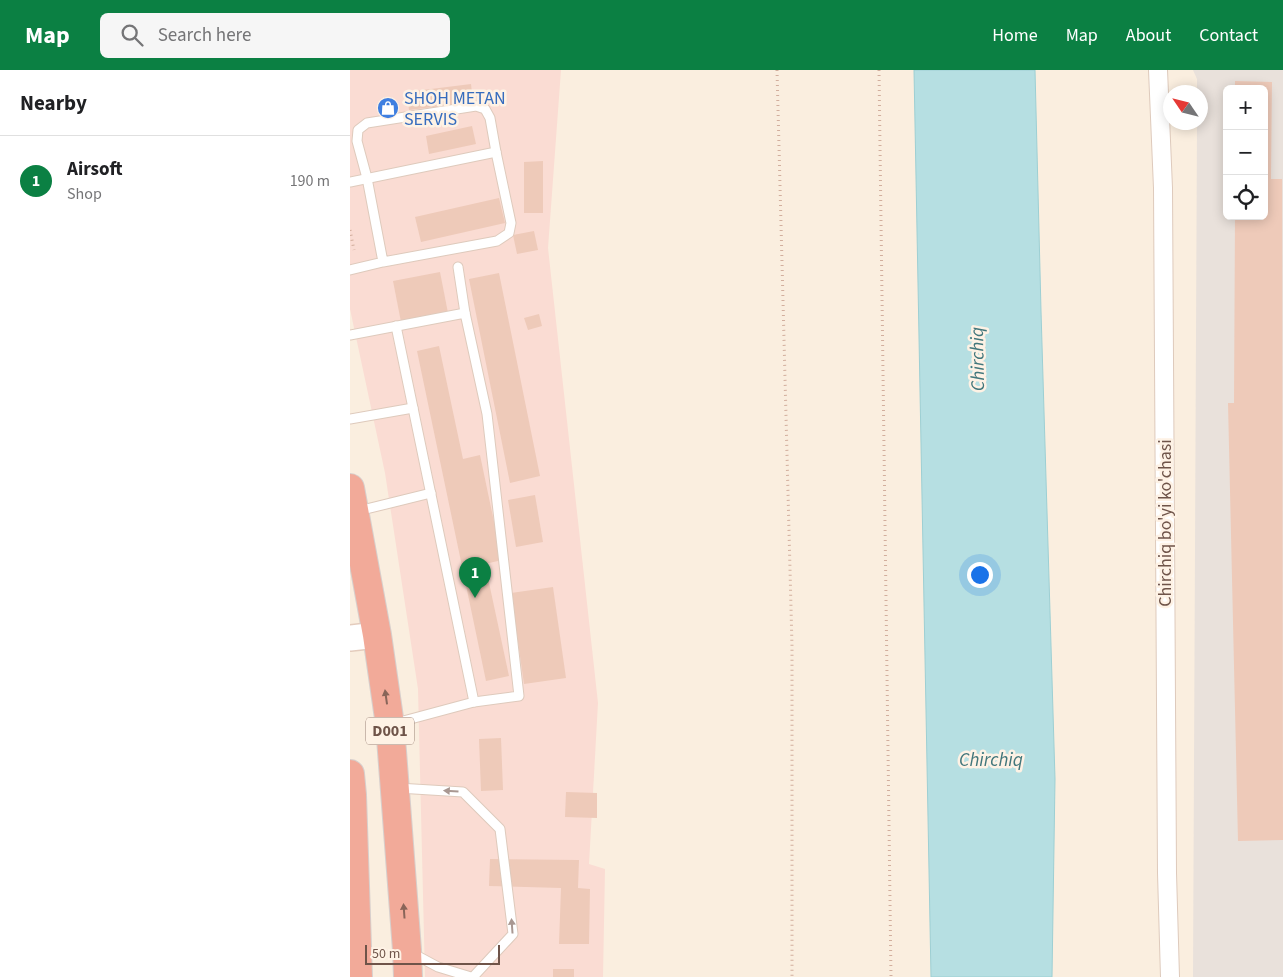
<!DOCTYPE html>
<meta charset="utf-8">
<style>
body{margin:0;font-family:"Source Sans 3",sans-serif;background:#f6f6f6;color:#202124}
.controls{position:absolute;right:15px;top:15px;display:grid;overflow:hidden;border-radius:8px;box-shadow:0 2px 12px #0003}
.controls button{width:45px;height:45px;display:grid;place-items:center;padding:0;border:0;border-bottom:1px solid #e0e0e0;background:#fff;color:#202124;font:25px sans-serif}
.compass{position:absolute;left:813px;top:15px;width:45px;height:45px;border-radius:50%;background:#fff;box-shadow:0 2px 12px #0003;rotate:305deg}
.scale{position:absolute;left:15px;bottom:12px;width:135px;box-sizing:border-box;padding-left:5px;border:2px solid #6f5449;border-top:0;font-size:14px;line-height:18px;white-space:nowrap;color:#6f5449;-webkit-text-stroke:4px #fef2e5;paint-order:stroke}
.you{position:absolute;left:629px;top:504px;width:18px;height:18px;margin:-12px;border:4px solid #fff;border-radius:50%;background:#1a73e8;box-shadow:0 0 0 8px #1a73e833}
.badge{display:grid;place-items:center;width:32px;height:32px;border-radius:50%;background:#0b8043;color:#fff;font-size:16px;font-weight:700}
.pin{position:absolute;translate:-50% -41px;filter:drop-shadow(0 1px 2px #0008)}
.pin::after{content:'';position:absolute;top:26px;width:18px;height:15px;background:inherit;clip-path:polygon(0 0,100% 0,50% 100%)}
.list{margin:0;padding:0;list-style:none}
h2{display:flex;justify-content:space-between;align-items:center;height:65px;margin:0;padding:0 20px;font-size:21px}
h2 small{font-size:16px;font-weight:400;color:#757577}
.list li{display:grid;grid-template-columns:32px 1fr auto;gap:15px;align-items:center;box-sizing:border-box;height:90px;padding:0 20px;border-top:1px solid #e0e0e0}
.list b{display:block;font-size:19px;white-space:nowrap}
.list p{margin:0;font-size:16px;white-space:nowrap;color:#757577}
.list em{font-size:16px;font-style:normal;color:#757577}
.icon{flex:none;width:28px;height:28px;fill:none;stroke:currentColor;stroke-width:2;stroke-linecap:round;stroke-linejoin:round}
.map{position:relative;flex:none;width:933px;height:907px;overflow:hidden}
header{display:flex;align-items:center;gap:30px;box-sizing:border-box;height:70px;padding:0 25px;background:#0b8043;color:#fff}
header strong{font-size:24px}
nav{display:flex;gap:28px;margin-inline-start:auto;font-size:18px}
.search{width:350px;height:45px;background:#f6f6f6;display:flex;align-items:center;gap:12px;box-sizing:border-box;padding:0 18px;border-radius:8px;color:#757577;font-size:19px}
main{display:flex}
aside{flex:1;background:#fff}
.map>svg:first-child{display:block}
</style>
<header>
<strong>Map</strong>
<div class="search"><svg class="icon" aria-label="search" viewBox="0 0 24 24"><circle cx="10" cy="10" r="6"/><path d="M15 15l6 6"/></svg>Search here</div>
<nav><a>Home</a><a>Map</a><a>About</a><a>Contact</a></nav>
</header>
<main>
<aside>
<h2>Nearby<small></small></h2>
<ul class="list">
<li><span class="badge">1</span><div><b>Airsoft</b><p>Shop</p></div><em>190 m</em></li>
</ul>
</aside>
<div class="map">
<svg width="933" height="907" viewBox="0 0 933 907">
<rect width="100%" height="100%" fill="#faeedf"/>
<!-- commercial -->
<polygon fill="#fadcd3" points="0,0 211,0 198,178 248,633 239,794 255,799 253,907 75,907 68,619 35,403 0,239"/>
<!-- industrial -->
<path fill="#e9e1db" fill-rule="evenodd" d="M843 0H933V907H843L847 53 851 52V22H847V9ZM877 19H914V146H877Z"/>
<!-- water -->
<polygon fill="#b6dfe2" stroke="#9dcfd3" points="564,0 685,0 691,241 705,709 702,907 581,907"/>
<!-- building -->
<g fill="#eecab9">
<polygon points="885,11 922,12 921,109 932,109 933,770 888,771 878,333 884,333 885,146 914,146 914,19 885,19"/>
<polygon points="121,14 123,32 59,40 57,22"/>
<polygon points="122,56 126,74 79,84 76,66"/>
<polygon points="193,91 193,143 174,143 174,92"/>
<polygon points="149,128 155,153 71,172 65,147"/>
<polygon points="184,161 188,180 167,184 163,165"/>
<polygon points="90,202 98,243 51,252 43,211"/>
<polygon points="149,203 190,406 160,413 119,209"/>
<polygon points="189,244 192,256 178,260 174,248"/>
<polygon points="89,276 113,389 130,385 152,490 135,494 159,606 136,611 67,281"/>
<polygon points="185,425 193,472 166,477 158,430"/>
<polygon points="203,517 216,608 174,614 161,523"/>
<polygon points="151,668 153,720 131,721 129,669"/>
<polygon points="216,722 247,723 247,748 215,747"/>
<polygon points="140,789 229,790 228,818 240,819 239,874 209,874 211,818 139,816"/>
<rect x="203" y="899" width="21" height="8"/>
</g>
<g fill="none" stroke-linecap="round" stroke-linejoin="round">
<!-- lane casing -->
<g stroke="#decabc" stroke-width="11">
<g id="lane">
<polyline points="0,112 146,82"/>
<polyline points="108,197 115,243"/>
<polyline points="0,200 33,192 147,171 159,163 161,153 146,82 140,48 135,39 126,36 17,53 8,60 7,71 17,108 33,192"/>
<polyline points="46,256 124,632"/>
<polyline points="0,265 115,243 137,344 169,626 124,632 42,654"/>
<polyline points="0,349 63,338"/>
<polyline points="8,441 81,423"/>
<polyline points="48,718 113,722 150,759 163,864 123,907"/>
<polyline points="62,883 88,897 121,907"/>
</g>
</g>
<!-- street casing -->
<g stroke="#decabc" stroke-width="20">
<polyline id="street" points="808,0 813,118 817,803 820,907"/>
</g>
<!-- secondary casing -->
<g stroke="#e4ccbd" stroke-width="28">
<polyline id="secondary" points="0,568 27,565"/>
</g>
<!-- highway casing -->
<g stroke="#d7cfcc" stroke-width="30">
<g id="highway">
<polyline points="0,418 27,565 40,655 57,880 58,907"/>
<polyline points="0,704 2,725 8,907"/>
</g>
</g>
<!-- path -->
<g stroke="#d2ae9d" stroke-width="3" stroke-dasharray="1 4" stroke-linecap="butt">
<polyline points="427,0 442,576 442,907"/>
<polyline points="529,0 541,907"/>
<polyline points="0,160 4,180"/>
</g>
<!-- lane -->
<use href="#lane" stroke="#fff" stroke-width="9"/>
<!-- street -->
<use href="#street" stroke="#fff" stroke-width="18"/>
<!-- secondary -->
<use href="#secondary" stroke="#fff" stroke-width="25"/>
<!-- highway -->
<use href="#highway" stroke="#f2aa99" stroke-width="28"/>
</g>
<!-- one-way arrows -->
<defs><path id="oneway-solid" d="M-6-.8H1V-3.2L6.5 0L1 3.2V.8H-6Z" transform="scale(1.25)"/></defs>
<g fill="#896559">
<use href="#oneway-solid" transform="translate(36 627) rotate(-98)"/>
<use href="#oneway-solid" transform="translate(54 841) rotate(-94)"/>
</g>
<g fill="#a99892">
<use href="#oneway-solid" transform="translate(101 721) rotate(-176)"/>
<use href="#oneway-solid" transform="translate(162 856) rotate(-94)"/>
</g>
<!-- icons -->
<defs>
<g id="shop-disc" transform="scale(1.125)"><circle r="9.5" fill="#3f7fe0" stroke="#fef2e5"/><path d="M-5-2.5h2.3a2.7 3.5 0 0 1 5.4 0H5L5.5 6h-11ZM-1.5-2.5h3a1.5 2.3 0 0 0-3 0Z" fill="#fff"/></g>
</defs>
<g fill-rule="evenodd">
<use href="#shop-disc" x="38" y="38"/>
</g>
<g text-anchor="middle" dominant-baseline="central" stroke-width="5" stroke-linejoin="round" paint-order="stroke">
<!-- shield labels -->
<rect fill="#fef2e5" stroke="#9a8378" stroke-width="1" x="16" y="647.5" width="48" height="27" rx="4"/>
<g font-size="16" font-weight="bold" fill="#6f5449">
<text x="40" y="661">D001</text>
</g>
<!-- shop labels -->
<g font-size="18" fill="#366cbe" stroke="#fef2e5" text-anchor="start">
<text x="54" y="28">SHOH METAN<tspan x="54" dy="21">SERVIS</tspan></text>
</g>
<!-- street labels -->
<g font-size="18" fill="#6f5449" stroke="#fef2e5">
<text transform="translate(815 453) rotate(-90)">Chirchiq bo'yi ko'chasi</text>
</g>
<!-- water labels -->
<g font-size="19" font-style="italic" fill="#41767b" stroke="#fef2e5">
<text transform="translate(628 289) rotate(-91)">Chirchiq</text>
<text x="641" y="690">Chirchiq</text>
</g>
</g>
</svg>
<div class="controls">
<button>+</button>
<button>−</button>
<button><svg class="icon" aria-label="locate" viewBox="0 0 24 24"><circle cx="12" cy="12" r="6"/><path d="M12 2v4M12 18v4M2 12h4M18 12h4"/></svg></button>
</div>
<svg class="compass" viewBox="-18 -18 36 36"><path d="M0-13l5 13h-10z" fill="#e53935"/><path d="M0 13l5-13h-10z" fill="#757577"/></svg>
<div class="scale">50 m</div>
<div class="you"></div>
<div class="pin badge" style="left:125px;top:528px">1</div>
</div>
</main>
